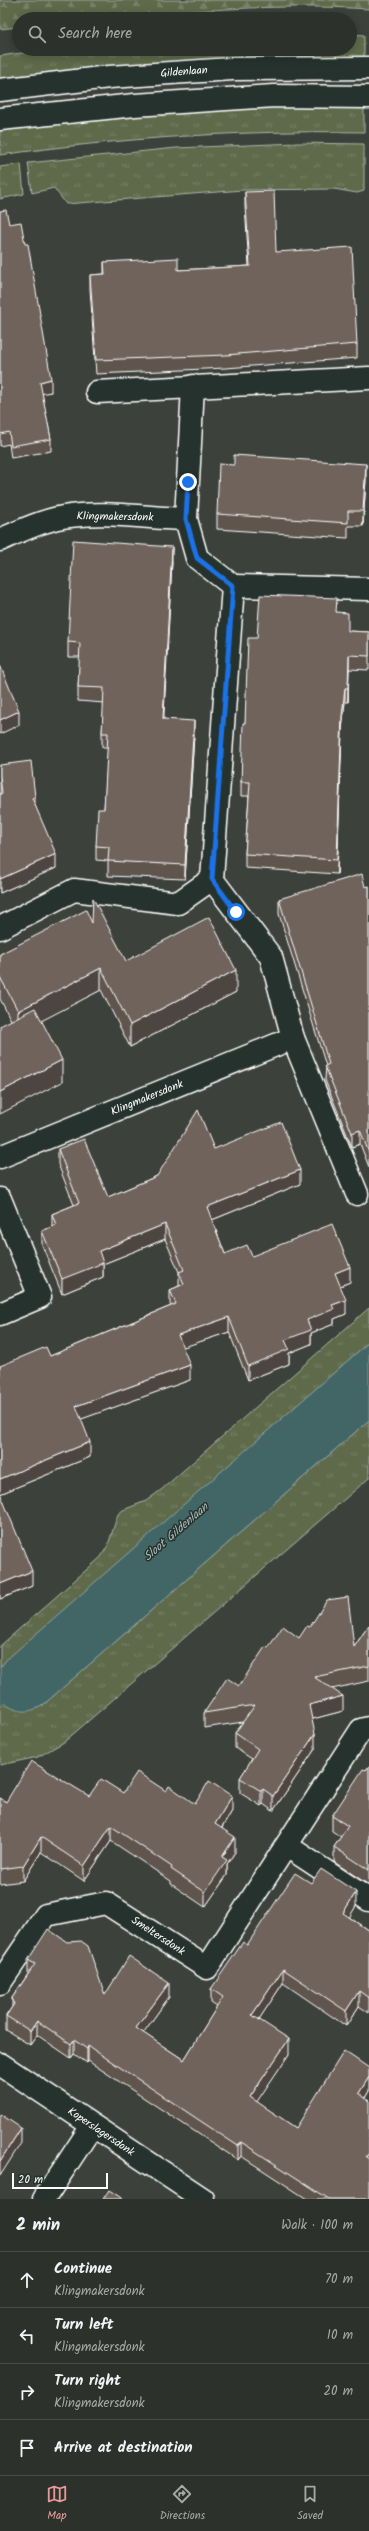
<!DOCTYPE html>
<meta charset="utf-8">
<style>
body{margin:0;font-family:Kalam,sans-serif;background:#353934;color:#f1f3f6}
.scale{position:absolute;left:12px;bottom:10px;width:96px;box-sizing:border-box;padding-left:4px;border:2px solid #fff;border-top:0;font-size:11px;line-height:14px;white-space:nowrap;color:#fff;-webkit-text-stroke:3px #26332d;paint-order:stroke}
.stop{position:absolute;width:12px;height:12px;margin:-9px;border:3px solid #1a73e8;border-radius:50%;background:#fff}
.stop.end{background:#1a73e8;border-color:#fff;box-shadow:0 1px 4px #0008}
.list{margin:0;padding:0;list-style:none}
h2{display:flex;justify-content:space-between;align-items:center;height:52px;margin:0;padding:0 16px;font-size:17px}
h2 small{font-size:13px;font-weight:400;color:#a7a9a9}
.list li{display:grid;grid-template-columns:26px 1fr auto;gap:12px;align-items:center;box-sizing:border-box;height:56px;padding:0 16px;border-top:1px solid #484c48}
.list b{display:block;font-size:15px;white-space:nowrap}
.list p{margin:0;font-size:13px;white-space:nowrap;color:#a7a9a9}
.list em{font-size:13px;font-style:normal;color:#a7a9a9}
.icon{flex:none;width:22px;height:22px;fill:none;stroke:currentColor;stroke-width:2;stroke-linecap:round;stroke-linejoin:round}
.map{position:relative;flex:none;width:369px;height:2199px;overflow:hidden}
.search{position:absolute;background:#2d312c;box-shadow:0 2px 10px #0003;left:12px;right:12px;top:12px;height:44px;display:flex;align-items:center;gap:10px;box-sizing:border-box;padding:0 14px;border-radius:22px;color:#a7a9a9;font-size:15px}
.sheet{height:276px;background:#2d312c}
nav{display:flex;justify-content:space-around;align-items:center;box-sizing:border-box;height:56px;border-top:1px solid #484c48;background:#2d312c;font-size:11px;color:#a7a9a9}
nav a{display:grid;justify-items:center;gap:2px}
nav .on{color:#e69b98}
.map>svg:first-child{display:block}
</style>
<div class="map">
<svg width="369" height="2199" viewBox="0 0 369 2199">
<defs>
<pattern id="grass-tufts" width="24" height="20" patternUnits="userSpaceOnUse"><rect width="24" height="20" fill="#5e6b4c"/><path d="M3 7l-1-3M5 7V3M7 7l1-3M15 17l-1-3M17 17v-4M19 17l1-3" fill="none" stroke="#768167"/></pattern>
<pattern id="forest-firs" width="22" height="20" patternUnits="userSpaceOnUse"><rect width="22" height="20" fill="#5e6b4c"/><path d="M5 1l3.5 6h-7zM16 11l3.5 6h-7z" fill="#768167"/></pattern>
</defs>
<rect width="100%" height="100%" fill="#3c413b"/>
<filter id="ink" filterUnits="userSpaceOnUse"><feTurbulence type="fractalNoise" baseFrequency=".025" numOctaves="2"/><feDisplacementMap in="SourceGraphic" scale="8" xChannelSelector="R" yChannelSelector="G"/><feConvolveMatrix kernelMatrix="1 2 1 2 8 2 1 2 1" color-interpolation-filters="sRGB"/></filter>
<g filter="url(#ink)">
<!-- grass -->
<g fill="url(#grass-tufts)" stroke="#aeb5a6">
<polygon points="350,34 364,35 364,60 0,82 0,56 50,49 350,49"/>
<path d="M364 104V132C242 130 121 138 0 155V126L171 108Z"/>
<polygon points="297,143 364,144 364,191 357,193 334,189 243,190 66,204 54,188 32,193 28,163 176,148"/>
<polygon points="21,164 24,194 0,199 0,167"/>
<polygon points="369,1308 369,1342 0,1668 0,1646 101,1557 108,1545 118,1514 123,1510 146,1501 161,1490"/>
<path d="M369 1420V1478L64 1742 38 1757 0 1765V1706L4 1703C12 1710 34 1711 43 1705Z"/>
</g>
<!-- forest -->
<path fill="url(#forest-firs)" stroke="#aeb5a6" d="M0 0H369V9C279 3 188 11 98 19 72 21 45 19 19 19V27L0 29Z"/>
<!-- water -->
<path fill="#426666" stroke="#8ea3a3" d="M369 1342V1420L43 1705C29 1714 17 1713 4 1703L0 1706V1668L6 1660Z"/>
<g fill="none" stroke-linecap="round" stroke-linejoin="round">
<!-- minor casing -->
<g stroke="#fff" stroke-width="25">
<g id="minor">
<polyline points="0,90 109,77 232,69 369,68"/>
<polyline points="0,119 135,105 274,96 369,97"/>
<polyline points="97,392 369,378"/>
<polyline points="186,519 193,386"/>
<path d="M0 540C20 531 41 521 63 517 102 510 146 518 186 519L197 558 233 586"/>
<polyline points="0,928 74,890 178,903 212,879"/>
<polyline points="0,1157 293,1038"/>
<polyline points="357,1194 293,1038 271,957 212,879 233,586 369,589"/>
<polyline points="0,1199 40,1297 0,1314"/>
<polyline points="287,1846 369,1900"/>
<polyline points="0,1983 46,1915 106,1903 207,1968 361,1730 369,1728"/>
<polyline points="0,2064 203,2199"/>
<polyline points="44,2199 92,2126"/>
</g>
</g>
<!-- minor -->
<use href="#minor" stroke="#26332d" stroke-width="22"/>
</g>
<!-- wall -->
<g fill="#5f554e" stroke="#fff">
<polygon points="245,192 276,252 357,344 357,358 226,368 96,374 90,289 90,275 104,274 104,262 178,270 249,266 245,206"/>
<polygon points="0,211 9,224 51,392 42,393 51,439 51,451 11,458 9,444 0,446"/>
<polygon points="366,479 363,526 348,526 348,538 217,529 217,514"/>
<polygon points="172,561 163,719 194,735 185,879 108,876 108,861 96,860 96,846 104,809 108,747 102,747 102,733 104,703 78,701 78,687 80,657 68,657 68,642"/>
<polygon points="337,612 348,631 369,632 369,670 349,669 348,702 345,702 342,730 337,874 245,868 245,854 249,796 241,796 241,782 245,723 257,638"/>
<polygon points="0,765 35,805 56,868 0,893"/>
<polygon points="369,886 369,1167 360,1144 352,1147 325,1080 326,1066 279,914 279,899 365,887"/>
<polygon points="92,923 126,961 236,992 130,1047 101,990 41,1020 62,1082 11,1020 0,999 0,954"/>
<polygon points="58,1149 108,1197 157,1176 214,1149 300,1184 212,1220 225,1254 252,1256 350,1282 340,1286 346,1314 334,1319 334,1324 311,1333 311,1344 289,1353 289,1364 248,1380 229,1332 183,1347 190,1380 81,1419 90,1457 0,1494 32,1586 0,1599 0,1366 50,1356 171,1306 170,1304 170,1290 179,1286 179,1272 165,1239 103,1264 103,1277 62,1294 42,1245 42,1231 52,1227 52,1214 74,1205 58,1164"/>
<polygon points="369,1625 369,1681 332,1689 343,1711 312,1719 315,1749 273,1811 263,1804 261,1806 240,1793 240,1778 252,1759 235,1748 235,1733 243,1722 204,1728 204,1713 239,1686 268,1648 299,1638 310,1627 354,1647"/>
<polygon points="369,1766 369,1885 334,1862 334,1847 341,1837 332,1831 332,1816"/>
<polygon points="166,1791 195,1804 232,1811 222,1828 235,1852 227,1864 227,1875 205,1907 171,1884 171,1881 111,1841 84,1881 41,1852 23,1881 0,1884 0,1798 6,1802 123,1793"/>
<polygon points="311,1883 356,1906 349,1917 369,1931 369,2013 359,2006 346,2026 283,1983 259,2019 289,2054 256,2102 296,2128 369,2068 369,2091 365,2098 369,2199 307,2199 241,2156 238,2160 88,2061 87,2063 74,2054 71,2058 37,2035 30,2045 6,2030 6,2016 12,2007 12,1998 28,1974 28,1960 105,1995 169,1997 143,2033 184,2060 217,2007 211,2003 211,1989 247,1945"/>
</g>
<!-- shaded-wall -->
<g fill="#4e4540" stroke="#fff">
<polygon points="51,379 51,392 40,394 40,382"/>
<polygon points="366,464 366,479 363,526 363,511"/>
<polygon points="172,547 172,561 163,734 163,719"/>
<polygon points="349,655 349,669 348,702 348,688"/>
<polygon points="345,688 345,702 342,730 337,874 342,716"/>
<polygon points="19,711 19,725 0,734 0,720"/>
<polygon points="194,721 194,735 185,879 185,865"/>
<polygon points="35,797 35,811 32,798"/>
<polygon points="56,854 56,868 0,893 0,879"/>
<polygon points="101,968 101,990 18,1033 18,1011"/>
<polygon points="236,970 236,992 130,1047 130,1025"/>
<polygon points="62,1060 62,1082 0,1114 0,1092"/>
<polygon points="360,1130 360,1144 352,1147 352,1133"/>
<polygon points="300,1170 300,1184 207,1222 207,1207"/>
<polygon points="165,1224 165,1239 103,1264 103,1277 62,1294 62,1279 99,1251"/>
<polygon points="350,1267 350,1282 335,1288 335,1273"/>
<polygon points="346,1300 346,1314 334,1319 334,1324 311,1333 311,1344 289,1353 289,1364 248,1380 248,1366 285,1340 307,1320 332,1305"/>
<polygon points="229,1317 229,1332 178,1349 178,1335"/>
<polygon points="190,1365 190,1380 76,1421 76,1406"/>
<polygon points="90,1442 90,1457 0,1494 0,1479"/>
<polygon points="32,1571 32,1586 0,1599 0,1584"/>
<polygon points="343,1696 343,1711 309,1720 309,1705"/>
<polygon points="315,1734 315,1749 273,1811 273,1796"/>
<polygon points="263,1789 263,1804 261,1806 261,1791"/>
<polygon points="232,1796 232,1811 215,1839 215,1824"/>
<polygon points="111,1826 111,1841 84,1881 84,1866"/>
<polygon points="41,1837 41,1852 23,1881 23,1866"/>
<polygon points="235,1837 235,1852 227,1864 227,1875 205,1907 205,1892 222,1857"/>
<polygon points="356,1892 356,1906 343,1928 343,1913"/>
<polygon points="283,1969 283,1983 252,2030 252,2015"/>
<polygon points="169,1983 169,1997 136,2043 136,2028"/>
<polygon points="359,1991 359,2006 346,2026 346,2011"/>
<polygon points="37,2021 37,2035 30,2045 30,2031"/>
<polygon points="289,2039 289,2054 250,2112 250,2097"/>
<polygon points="74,2040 74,2054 71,2058 71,2044"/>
<polygon points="88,2046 88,2061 87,2063 87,2049"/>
<polygon points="369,2077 369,2091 359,2108 359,2093"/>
<polygon points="21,2128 21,2143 0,2176 0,2161"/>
<polygon points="241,2142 241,2156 238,2160 238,2146"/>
<polygon points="369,2153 369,2167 366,2157"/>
</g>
<!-- building -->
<g fill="#6f635b" stroke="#fff">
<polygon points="274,191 276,252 352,247 357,344 226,355 96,360 90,275 105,274 104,262 178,258 178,270 250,266 245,192"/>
<polygon points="6,210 9,224 21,222 25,244 28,244 51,379 40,382 51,439 11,446 9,432 0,434 0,211"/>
<polygon points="234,455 366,464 363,511 348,511 348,523 217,514 219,464 234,465"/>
<polygon points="73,540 172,547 163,719 194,721 185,865 108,861 109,847 96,846 98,809 104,809 108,733 102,733 104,688 78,687 80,643 68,642"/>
<polygon points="260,595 337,598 336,612 348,613 348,631 369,632 369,656 349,655 348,688 345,688 342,716 337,860 245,854 250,782 241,782 243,723 245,723 248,638 257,638"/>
<polygon points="0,665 19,711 0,720"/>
<polygon points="31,761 35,797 32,798 56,854 0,879 0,794 2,793 0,776 0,765"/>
<polygon points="362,874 365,887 369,886 369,1153 360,1130 352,1133 325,1066 329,1064 279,899"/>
<polygon points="93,898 126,961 209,917 236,970 130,1025 101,968 18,1011 0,977 0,954 86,910 92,923"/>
<polygon points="35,1008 62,1060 0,1092 0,1026"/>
<polygon points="198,1110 214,1149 281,1122 300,1170 207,1207 225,1254 247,1245 252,1256 332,1224 350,1267 335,1273 346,1300 332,1305 334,1309 307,1320 311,1330 285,1340 289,1349 248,1366 229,1317 178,1335 190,1365 76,1406 90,1442 0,1479 0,1366 46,1347 50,1356 176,1304 170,1290 184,1284 179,1272 184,1270 165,1224 99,1251 103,1263 62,1279 42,1231 56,1225 52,1214 79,1203 58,1149 84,1139 108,1197 157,1176"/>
<polygon points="0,1493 32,1571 0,1584"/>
<polygon points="348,1597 354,1647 369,1625 369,1666 314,1677 343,1696 309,1705 315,1734 273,1796 263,1789 261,1791 240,1778 258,1749 235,1733 255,1705 204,1713 227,1678 239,1686 265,1647 268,1648 283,1626 299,1638 307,1626 310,1627 327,1600"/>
<polygon points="31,1761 89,1796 101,1779 123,1793 137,1772 166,1791 169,1786 195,1804 209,1781 232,1796 215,1824 235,1837 222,1857 227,1860 205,1892 171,1869 172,1867 111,1826 84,1866 41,1837 23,1866 0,1869 0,1798 6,1802"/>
<polygon points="369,1766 369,1870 334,1847 348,1826 332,1816 363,1769 366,1770"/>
<polygon points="321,1869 356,1892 343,1913 369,1931 369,1998 359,1991 346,2011 283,1969 252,2015 289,2039 250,2097 296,2128 344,2051 369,2068 369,2077 359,2093 369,2101 369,2153 366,2157 369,2159 369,2199 329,2199 241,2142 238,2146 88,2046 87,2049 74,2040 71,2044 37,2021 30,2031 6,2016 14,2004 12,1998 35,1964 28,1960 48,1929 67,1942 81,1941 88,1946 105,1995 129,1956 169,1983 136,2028 184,2060 223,1997 211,1989 243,1942 247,1945 295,1873 311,1883"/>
<polygon points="0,2114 21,2128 0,2161"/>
<polygon points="109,2190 123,2199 103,2199"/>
</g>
</g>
<g fill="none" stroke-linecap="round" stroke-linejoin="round" filter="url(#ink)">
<!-- route -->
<polyline stroke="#1a73e8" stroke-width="5" points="188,482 186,519 197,558 233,586 212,879 236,912"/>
</g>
<g text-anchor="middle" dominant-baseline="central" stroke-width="3" stroke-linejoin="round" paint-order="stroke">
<!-- street labels -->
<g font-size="11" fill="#fff" stroke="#26332d">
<text transform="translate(184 72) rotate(-4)">Gildenlaan</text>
<text transform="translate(115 517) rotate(1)">Klingmakersdonk</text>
<text transform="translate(147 1098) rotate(-22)">Klingmakersdonk</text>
<text transform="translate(158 1936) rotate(33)">Smeltersdonk</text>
<text transform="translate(101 2132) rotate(34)">Koperslagersdonk</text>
</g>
<!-- water labels -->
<g font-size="12" font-style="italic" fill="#aababa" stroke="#26332d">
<text transform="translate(176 1532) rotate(-41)">Sloot Gildenlaan</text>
</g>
</g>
</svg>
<div class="scale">20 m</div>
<div class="stop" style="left:236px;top:912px"></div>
<div class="stop end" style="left:188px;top:482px"></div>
<div class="search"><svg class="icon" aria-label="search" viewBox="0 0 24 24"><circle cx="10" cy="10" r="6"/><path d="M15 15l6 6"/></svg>Search here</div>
</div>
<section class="sheet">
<h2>2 min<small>Walk · 100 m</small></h2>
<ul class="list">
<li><svg class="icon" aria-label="ahead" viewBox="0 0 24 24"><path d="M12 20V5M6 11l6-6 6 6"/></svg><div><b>Continue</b><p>Klingmakersdonk</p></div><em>70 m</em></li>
<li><svg class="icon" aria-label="left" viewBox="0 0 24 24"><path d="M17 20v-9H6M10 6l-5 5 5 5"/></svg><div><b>Turn left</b><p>Klingmakersdonk</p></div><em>10 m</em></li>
<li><svg class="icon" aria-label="right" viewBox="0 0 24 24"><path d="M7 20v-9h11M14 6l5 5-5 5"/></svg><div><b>Turn right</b><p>Klingmakersdonk</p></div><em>20 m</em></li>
<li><svg class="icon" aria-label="arrive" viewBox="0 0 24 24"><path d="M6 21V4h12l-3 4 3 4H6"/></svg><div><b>Arrive at destination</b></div></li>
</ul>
</section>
<nav>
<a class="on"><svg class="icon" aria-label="map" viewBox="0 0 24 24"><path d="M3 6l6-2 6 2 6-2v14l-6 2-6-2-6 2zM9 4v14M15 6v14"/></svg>Map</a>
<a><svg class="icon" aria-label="directions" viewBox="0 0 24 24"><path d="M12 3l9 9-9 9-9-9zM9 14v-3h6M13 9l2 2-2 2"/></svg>Directions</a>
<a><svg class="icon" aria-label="saved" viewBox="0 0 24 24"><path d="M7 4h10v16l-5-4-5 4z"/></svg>Saved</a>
</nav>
